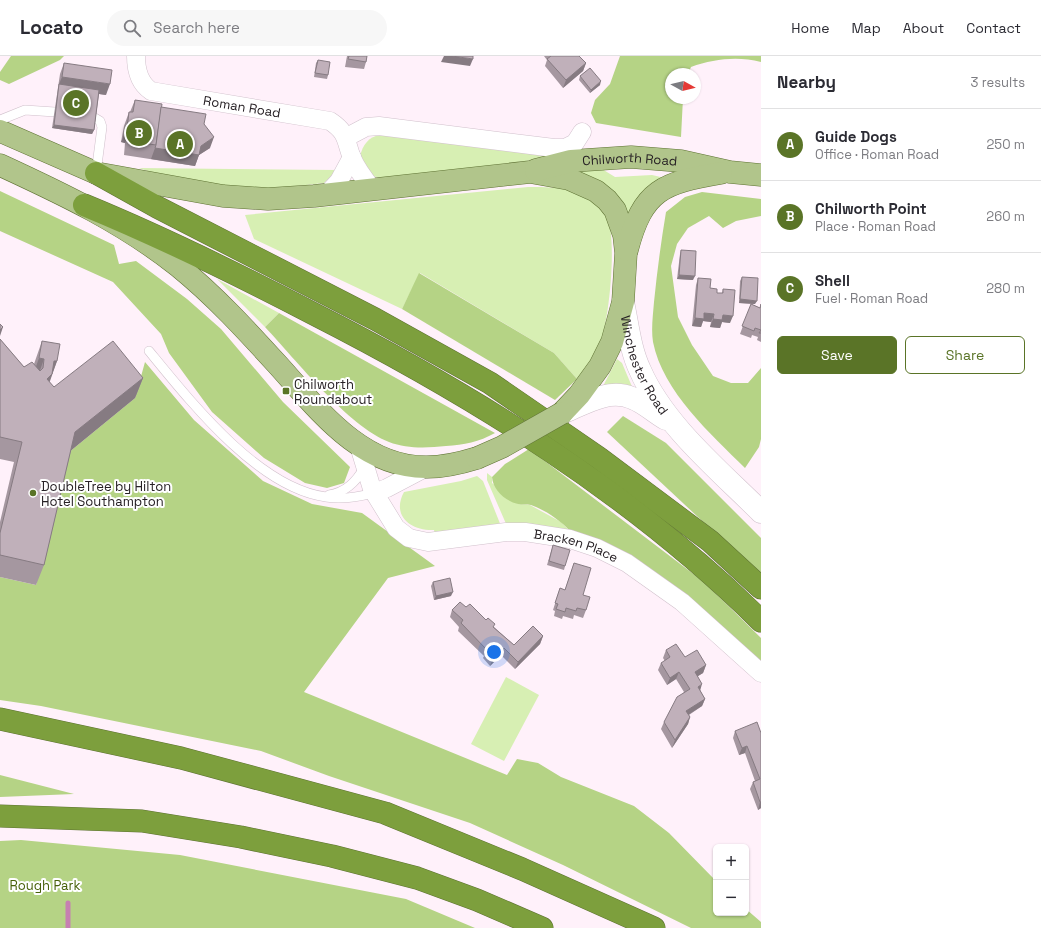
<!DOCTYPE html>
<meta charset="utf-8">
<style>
body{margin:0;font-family:"Space Grotesk",sans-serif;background:#f7f7f7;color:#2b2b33}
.controls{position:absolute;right:12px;bottom:12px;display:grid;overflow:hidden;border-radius:6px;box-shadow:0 1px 3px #0004}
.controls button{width:36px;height:36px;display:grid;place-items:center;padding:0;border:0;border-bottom:1px solid #e1e1e2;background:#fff;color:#2b2b33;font:20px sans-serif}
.compass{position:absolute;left:665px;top:12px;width:36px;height:36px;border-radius:50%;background:#fff;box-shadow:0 1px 3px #0004;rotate:98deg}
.you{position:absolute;left:494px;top:596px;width:14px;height:14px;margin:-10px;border:3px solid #fff;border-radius:50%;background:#1a73e8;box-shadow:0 0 0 6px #1a73e833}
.badge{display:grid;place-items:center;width:26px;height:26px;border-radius:50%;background:#5a7427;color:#fff;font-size:13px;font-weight:700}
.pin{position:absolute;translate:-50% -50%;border:2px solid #fff;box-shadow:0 1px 4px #0006}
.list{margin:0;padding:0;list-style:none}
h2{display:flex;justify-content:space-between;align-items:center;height:52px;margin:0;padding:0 16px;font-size:17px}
h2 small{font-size:13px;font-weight:400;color:#7c7c81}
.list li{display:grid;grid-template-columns:26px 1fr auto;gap:12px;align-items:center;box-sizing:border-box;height:72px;padding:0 16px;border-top:1px solid #e1e1e2}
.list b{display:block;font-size:15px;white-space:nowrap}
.list p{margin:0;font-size:13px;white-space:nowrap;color:#7c7c81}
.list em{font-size:13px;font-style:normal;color:#7c7c81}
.actions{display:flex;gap:8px;padding:12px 16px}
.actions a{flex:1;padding:9px 0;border:1px solid #5a7427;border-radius:6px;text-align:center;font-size:14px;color:#5a7427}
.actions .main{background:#5a7427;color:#fff}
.icon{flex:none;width:22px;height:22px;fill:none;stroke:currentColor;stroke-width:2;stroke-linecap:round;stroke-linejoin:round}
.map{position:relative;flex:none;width:761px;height:872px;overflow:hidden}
header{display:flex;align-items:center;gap:24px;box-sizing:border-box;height:56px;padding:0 20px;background:#fff;border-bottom:1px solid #e1e1e2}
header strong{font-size:19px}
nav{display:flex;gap:22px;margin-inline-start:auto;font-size:14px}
.search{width:280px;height:36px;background:#f7f7f7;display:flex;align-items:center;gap:10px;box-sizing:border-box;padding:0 14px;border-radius:22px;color:#7c7c81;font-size:15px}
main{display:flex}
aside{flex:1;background:#fff}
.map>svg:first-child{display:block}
</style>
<header>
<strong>Locato</strong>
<div class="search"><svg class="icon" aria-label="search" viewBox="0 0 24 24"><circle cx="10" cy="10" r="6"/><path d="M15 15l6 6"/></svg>Search here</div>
<nav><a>Home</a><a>Map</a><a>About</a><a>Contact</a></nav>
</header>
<main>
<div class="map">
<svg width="761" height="872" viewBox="0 0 761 872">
<rect width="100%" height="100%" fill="#fff1fa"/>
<!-- green -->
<g fill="#d7efb3">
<path d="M380 79 577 91 588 95 542 103 383 123 369 119 360 100C363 89 368 81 380 79Z"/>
<polygon points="139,112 338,114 324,127 262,134 176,125"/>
<polygon points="573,113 602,113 615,121 652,119 665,122 628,157"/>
<path d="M528 131C550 131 578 131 595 147 599 151 606 158 608 163 617 188 609 273 597 296 592 305 584 314 577 323L554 297 420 217 402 253 254 183 245 159Z"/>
<polygon points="217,223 279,257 265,271"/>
<polygon points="617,303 622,307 633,333 601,334"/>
<polygon points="487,417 492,421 492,427 518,448 530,449 561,466 570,475 507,470 487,424"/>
<path d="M477 420 483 425 501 470 435 478 434 474C411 475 391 460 404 436L461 425Z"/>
<polygon points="506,621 539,639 504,705 471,688"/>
</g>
<!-- forest -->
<g fill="#b5d385">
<polygon points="11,0 64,0 60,4 9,28 0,24 0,16"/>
<path d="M620 0H761V6C737 0 714 3 691 11L688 18H671V42H683L681 81 596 67 591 57 595 44 610 28Z"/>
<polygon points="0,135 114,189 119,208 136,205 187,243 221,273 283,346 350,411 344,427 327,432 305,427 264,402 212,356 169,297 161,278 113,226 0,175"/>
<path d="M702 136 761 143V160L736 165 723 172 709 160 688 172 677 188 671 210 678 261 692 289 713 320 731 327H748L761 312V383L759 391 745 412C711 378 663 336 653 286 651 273 653 259 654 246 657 216 661 186 666 156L685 141Z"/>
<polygon points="419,217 554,297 577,323 555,344 402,253"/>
<path d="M279 257 495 377C479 386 464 389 446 390 427 392 407 393 389 386 348 370 296 304 265 271Z"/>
<polygon points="145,306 194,364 263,425 312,448 362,457 435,510 388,522 304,636 507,719 517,703 538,707 561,721 634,750 669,777 716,825 716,857 746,857 746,853 761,866 761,872 691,872 563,809 470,767 329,720 261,695 41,650 0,644 0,521 36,529 68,397 135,342"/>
<polygon points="623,360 666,387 761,482 761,520 607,376"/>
<path d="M529 393 704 526 761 582V611L570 475C560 464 545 454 531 449 527 448 522 449 518 448 505 445 493 434 492 421L505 408Z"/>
<polygon points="0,719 74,738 0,741"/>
<polygon points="21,784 180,799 406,843 475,872 0,872 0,785"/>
</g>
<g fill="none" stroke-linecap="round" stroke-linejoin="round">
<!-- stream -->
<polyline stroke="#c680b1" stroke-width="5" points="68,847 68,872"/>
<!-- service casing -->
<g stroke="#d1c1cc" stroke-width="10">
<g id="service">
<polyline points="95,62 100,65 102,71 96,117"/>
<polyline points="0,64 25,54 55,56"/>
<path d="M149 295C190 345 258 432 326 441 342 444 358 441 374 437"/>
<path d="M329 439C346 436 356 426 364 412"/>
</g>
</g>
<!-- minor casing -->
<g stroke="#d1c1cc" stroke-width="19">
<g id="minor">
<path id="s1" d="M136 0C136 14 139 27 151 35L330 65C348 77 345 84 352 102 357 114 365 124 373 134"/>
<polyline points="347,81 366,71 379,70 554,92 565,92 575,87 582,76"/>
<polyline points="326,139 339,125 352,101"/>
<path id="s2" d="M359 390 372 433 396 472 409 482 428 486 506 476H525L570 483 597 492 627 507 682 546 761 617"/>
<polyline points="374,437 387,432 425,412"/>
</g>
</g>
<!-- tertiary casing -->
<g stroke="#d1c1cc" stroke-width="23">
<g id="tertiary">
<path id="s3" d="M623 246C628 269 630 293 640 314 664 369 719 414 761 456"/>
<path d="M562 357C584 348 608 332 632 342 644 346 655 357 666 363"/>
</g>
</g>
<!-- primary casing -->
<g stroke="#5f7334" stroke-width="23">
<g id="primary">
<polyline points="0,75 96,117 223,140 268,143 314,140 530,116 569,123 596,135 607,144 615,154 624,179 626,197 623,246 612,286 600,310 579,339 562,357"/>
<path d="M0 109C63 138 124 167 178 210 215 240 246 274 277 308 317 352 361 412 427 411 445 411 461 407 477 402"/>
<path id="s4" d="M536 114 571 105 631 101 681 105 730 116 761 119"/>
<path d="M627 194C643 133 663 127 721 117"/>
</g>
</g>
<!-- motorway casing -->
<g stroke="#5f7334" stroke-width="23">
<g id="motorway">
<polyline points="96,117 157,151 375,263 490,327 599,402 710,485 761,532"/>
<path d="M84 149C162 181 237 218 312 257 473 339 632 437 761 565"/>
<polyline points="0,663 181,702 385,757 522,813 654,872"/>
<polyline points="0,760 142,765 241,781 332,800 417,822 477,844 542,872"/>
</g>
</g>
<!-- service -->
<use href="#service" stroke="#fff" stroke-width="9"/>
<!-- minor -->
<use href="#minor" stroke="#fff" stroke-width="18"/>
<!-- tertiary -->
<use href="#tertiary" stroke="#fff" stroke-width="22"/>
<!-- primary -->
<use href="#primary" stroke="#b1c58b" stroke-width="22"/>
<!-- motorway -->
<use href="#motorway" stroke="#7d9f3d" stroke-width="22"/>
<!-- primary-bridge casing -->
<g stroke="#5f7334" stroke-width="23" stroke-linecap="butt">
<polyline id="primary-bridge" points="477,402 502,391 562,357"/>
</g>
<!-- primary-bridge -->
<use href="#primary-bridge" stroke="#b1c58b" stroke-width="22"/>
</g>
<!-- wall -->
<g fill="#a597a0">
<polygon points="347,0 367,0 366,6 364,13 345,11"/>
<polygon points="544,0 579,0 586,7 583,15 563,32 545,10 547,4"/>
<polygon points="318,4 328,19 327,23 314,21 316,7"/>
<polygon points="64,7 106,39 99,38 94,74 92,78 52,72 60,18"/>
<polygon points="580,20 600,29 590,37 579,24"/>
<polygon points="135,44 161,51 204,68 210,92 199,99 195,110 124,99 125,87 121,86 124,70 129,56 130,56"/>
<polygon points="681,194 693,224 677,223 680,198"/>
<polygon points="742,221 755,248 739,247 740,225"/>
<polygon points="698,222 710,232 717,237 722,237 723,233 730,267 722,266 720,272 710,271 711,266 703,265 701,271 692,270 696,229"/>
<polygon points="751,248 760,252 761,248 761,286 757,284 758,281 752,279 751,282 740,278"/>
<polygon points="0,283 24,311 34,308 42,285 57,305 49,326 54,331 143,322 135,342 71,394 44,509 36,529 0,521 0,466 14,406 0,403"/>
<polygon points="553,489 565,510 564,514 547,509"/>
<polygon points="574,507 583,539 586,554 583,562 574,559 573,563 563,560 562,563 554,560 555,555 553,554 560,532 565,534"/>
<polygon points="433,526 451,540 434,544 431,530"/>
<polygon points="466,551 494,571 514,589 543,580 540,588 515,613 501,599 490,610 483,602 484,600 458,575 459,571 450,561 452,554"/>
<polygon points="666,594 706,609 703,617 698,620 700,634 705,643 702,650 689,659 690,661 688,668 672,692 661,673 664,666 684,636 676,623 667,629 658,614 661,607 665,605 663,602"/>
<polygon points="735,675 761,677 761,752 758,754 750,733 753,726 755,725 745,697 739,699 733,682"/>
</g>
<!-- shaded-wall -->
<g fill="#867b82">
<polygon points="444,0 452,0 473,3 470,10 441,6"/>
<polygon points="586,7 583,15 563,32 566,24"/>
<polygon points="62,21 110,28 106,39 59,32 59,28"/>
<polygon points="601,25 600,29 590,37 591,34"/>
<polygon points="54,69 94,74 92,78 52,72"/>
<polygon points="127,72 131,73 125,87 121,86"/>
<polygon points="214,81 210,92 199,99 195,110 151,103 155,92 201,90"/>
<polygon points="679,219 695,220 693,224 677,223"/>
<polygon points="740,243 757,245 755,248 739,247"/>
<polygon points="704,257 714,258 711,266 703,265 701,271 692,270 695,262"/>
<polygon points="723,259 733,260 730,267 722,266 720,272 710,271 713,263"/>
<polygon points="3,271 0,280 0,274"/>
<polygon points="39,302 44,303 37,323 32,322"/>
<polygon points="54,305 57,305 50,325 44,339 39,343"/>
<polygon points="143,322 135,342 68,397 75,376"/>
<polygon points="453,536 451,540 434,544 436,540"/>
<polygon points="543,580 540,588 515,613 518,606"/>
<polygon points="504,592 501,599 490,610 493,602"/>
<polygon points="706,609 703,617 693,623 695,616"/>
<polygon points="679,616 676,623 667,629 670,622"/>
<polygon points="702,628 700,635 698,631"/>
<polygon points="705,643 702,650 683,662 686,655"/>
<polygon points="690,661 688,668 672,692 675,684"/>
<polygon points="747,690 745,697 739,699 742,692"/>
<polygon points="760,746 761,746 761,752 758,754"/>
</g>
<!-- building -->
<g fill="#c0b0ba" stroke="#867b82">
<polygon points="349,0 367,0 366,6 348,3"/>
<polygon points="452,0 473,0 473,3"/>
<polygon points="551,0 579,0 586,7 566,24 547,3"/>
<polygon points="318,4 330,6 328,19 315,17"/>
<polygon points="64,7 112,14 110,28 62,21"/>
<polygon points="590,12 601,25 591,34 580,20"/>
<polygon points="59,28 99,34 94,74 54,69"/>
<polygon points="135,44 162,48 156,89 129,85 131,73 127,72 129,56 133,56"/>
<polygon points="161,51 206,58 204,68 214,81 201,90 199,99 155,92 156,89"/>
<polygon points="681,194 696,195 695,220 679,219"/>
<polygon points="742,221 758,222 757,245 740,243"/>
<polygon points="698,222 711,223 710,232 717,233 717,237 723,237 723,233 735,234 733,260 723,259 722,264 713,263 714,258 704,257 704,263 695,262"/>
<polygon points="751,248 760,252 761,248 761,277 759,277 761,274 755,272 754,275 742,270"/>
<polygon points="0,268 3,271 0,274"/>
<polygon points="0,283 24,311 32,306 40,315 43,312 44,303 39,302 42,285 60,288 57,305 54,305 52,318 47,323 54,331 113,285 143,322 75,376 44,509 0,499 0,477 22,386 0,381"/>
<polygon points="553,489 570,494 565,510 549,505"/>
<polygon points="574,507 591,512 583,539 590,541 586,554 577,552 576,555 566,552 565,556 556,553 558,548 555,547 560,532 565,534"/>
<polygon points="450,522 453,536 436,540 433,526"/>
<polygon points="460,546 466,551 470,548 486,564 488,562 495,568 493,571 514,589 533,570 543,580 518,606 504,592 493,602 486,595 487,594 461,567 463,564 452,554"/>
<polygon points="676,588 685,601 697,594 706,609 695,616 702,628 698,631 705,643 686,655 690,661 675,684 664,666 677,641 690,633 679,616 670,622 661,607 670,601 666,594"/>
<polygon points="757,666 761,677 761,746 760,746 753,726 760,723 747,690 742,692 735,675"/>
</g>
<!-- markers -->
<g fill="#5a7427" stroke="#fff" stroke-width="1.5">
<rect x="282" y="331" width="8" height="8" rx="2"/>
<circle cx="33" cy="437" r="4"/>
</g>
<g text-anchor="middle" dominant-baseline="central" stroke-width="4" stroke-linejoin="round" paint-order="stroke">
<!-- street labels -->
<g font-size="13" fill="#262024" stroke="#fff">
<text stroke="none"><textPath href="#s1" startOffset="132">Roman Road</textPath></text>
<text stroke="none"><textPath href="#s4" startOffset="95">Chilworth Road</textPath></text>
<text stroke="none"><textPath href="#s3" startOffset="67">Winchester Road</textPath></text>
<text stroke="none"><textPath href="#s2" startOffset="277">Bracken Place</textPath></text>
</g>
<!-- poi labels -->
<g font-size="13" fill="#262024" stroke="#fff" text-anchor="start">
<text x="294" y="328">Chilworth<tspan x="294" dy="15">Roundabout</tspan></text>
<text x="41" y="430">DoubleTree by Hilton<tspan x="41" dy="15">Hotel Southampton</tspan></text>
</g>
<!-- park labels -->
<g font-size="13" fill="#476009" stroke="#fff">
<text x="45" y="829">Rough Park</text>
</g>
</g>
</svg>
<div class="controls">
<button>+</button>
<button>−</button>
</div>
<svg class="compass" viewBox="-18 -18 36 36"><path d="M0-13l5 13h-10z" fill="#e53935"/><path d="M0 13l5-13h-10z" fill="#7c7c81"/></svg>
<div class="you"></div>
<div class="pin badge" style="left:180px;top:88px">A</div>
<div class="pin badge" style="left:139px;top:77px">B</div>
<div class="pin badge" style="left:76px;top:47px">C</div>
</div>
<aside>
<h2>Nearby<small>3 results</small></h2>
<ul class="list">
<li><span class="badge">A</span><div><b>Guide Dogs</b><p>Office · Roman Road</p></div><em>250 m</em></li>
<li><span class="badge">B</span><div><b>Chilworth Point</b><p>Place · Roman Road</p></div><em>260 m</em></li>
<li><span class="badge">C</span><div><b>Shell</b><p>Fuel · Roman Road</p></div><em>280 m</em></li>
</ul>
<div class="actions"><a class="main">Save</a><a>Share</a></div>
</aside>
</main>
